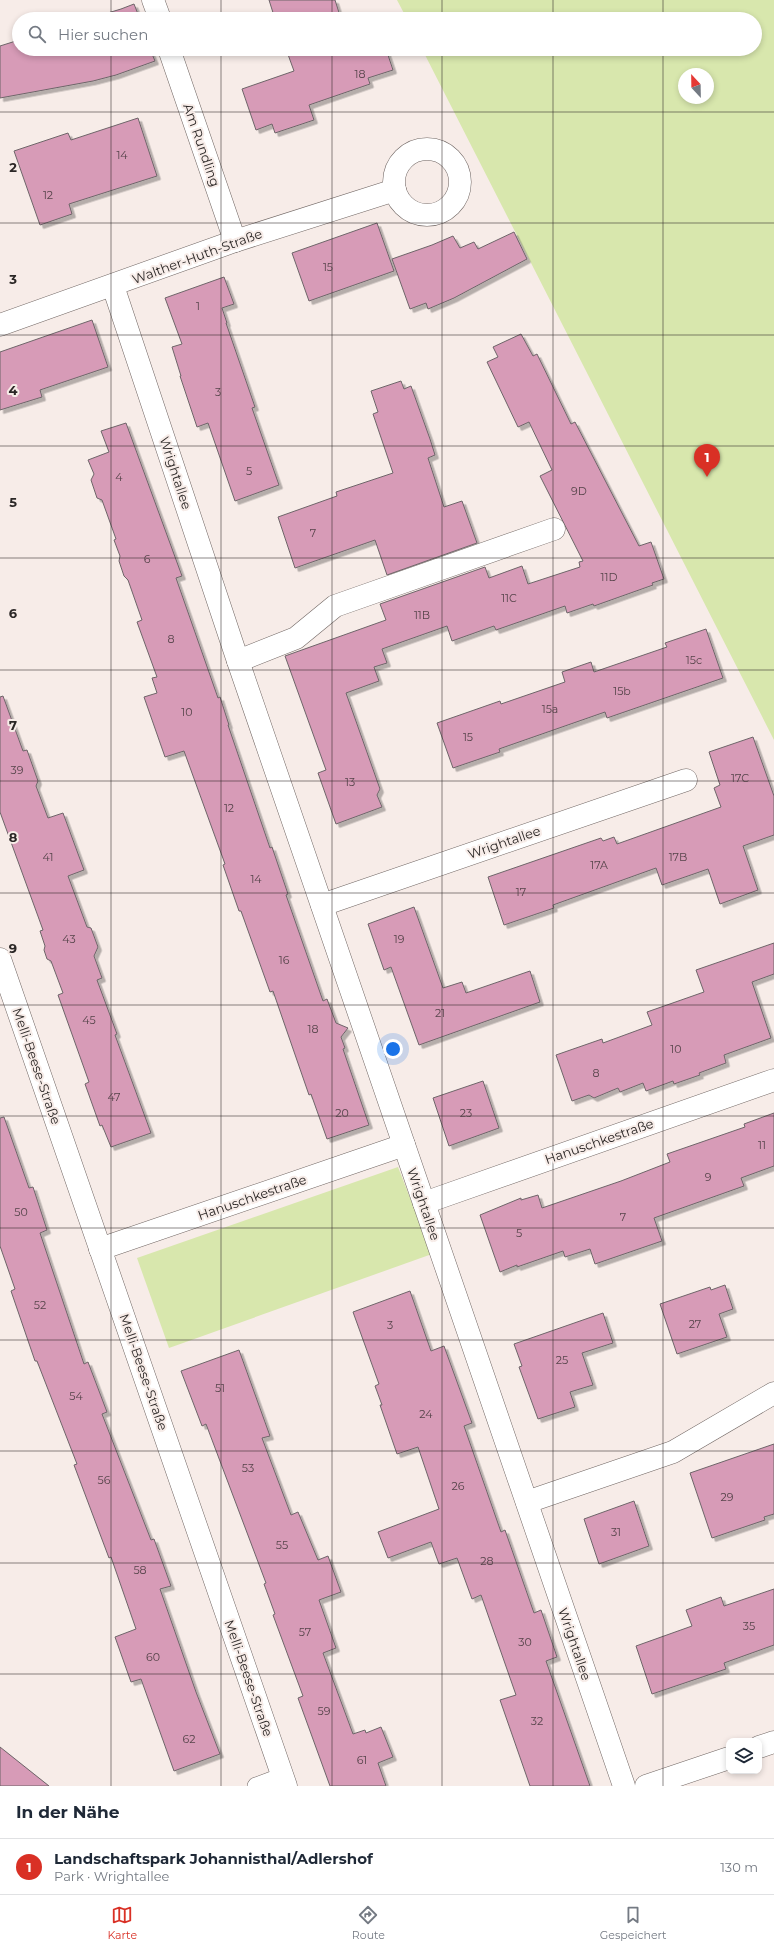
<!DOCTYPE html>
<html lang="de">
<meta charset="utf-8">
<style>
body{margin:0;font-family:Montserrat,sans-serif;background:#f6f6f7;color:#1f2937}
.controls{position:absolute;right:12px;bottom:12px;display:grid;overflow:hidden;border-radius:8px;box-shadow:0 2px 6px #0003}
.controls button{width:36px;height:36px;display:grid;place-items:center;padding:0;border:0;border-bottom:1px solid #e0e1e3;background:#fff;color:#1f2937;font:20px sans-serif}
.compass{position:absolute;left:678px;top:68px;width:36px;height:36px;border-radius:50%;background:#fff;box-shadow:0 2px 6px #0003;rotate:338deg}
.you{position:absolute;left:393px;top:1049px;width:14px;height:14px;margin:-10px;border:3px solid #fff;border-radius:50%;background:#1a73e8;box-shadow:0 0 0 6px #1a73e833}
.badge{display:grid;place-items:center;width:26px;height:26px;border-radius:50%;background:#d93025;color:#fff;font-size:13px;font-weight:700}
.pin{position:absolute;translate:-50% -33px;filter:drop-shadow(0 1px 2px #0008)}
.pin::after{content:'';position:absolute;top:21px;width:14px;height:12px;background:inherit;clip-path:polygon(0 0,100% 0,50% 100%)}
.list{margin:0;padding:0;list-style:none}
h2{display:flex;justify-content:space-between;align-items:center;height:52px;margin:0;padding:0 16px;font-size:17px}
h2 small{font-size:13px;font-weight:400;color:#747a83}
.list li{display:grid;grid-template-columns:26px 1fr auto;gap:12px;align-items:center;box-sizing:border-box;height:56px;padding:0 16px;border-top:1px solid #e0e1e3}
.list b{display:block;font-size:15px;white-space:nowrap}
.list p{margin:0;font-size:13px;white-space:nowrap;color:#747a83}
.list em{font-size:13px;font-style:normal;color:#747a83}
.icon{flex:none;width:22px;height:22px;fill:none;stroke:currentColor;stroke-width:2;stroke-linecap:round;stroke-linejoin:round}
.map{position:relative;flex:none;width:774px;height:1786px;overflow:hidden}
.search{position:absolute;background:#fff;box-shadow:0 2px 6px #0003;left:12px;right:12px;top:12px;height:44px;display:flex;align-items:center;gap:10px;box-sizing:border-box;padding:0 14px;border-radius:22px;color:#747a83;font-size:15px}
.sheet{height:108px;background:#fff}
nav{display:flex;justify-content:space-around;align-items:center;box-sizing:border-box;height:56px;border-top:1px solid #e0e1e3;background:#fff;font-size:11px;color:#747a83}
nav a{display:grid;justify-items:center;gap:2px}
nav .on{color:#d93025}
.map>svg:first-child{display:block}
</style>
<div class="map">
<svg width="774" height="1786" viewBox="0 0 774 1786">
<defs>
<filter id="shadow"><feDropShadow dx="3.5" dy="3.5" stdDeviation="0" flood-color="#0004"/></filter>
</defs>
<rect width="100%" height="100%" fill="#f7ece8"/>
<!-- green -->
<g fill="#d8e7ad" fill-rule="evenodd">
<path d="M397 0H774V740L422 49H755V19H407ZM684 74H708V98H684Z"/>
<polygon points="398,1167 432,1254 169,1348 137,1258"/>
</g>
<!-- building -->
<g fill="#d79bb7" stroke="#6e6569" filter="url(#shadow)">
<polygon points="269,0 335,0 341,19 275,19"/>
<polygon points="134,4 140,19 88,19 121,9"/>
<polygon points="19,40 19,49 150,49 155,61 116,75 93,81 0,98 0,46"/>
<polygon points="286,49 386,49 393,70 368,78 370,84 309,105 314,120 275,133 272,124 256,130 242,89 294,71"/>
<polygon points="138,118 157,176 69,204 72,214 40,225 14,151 68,133 71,140"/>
<polygon points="377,223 394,271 309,301 292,253"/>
<polygon points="514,232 527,259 454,298 428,309 426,303 410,309 392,259 432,245 453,236 460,248 474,242 478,249"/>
<polygon points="224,277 234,304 222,308 227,323 226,323 255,407 252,408 279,485 235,501 208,423 197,427 180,376 181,376 172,347 182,344 165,298"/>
<polygon points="92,320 108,367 40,390 42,397 0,410 0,352"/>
<polygon points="521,334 533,356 537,354 571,424 575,422 639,546 651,542 664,579 652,583 653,585 594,606 593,604 567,613 565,606 496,630 494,626 452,641 447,626 382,649 387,663 374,667 379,681 346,693 380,789 377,795 382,807 336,824 318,773 326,770 285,656 386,620 380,604 485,567 489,578 522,566 528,584 580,567 579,562 583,561 540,476 552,470 529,422 518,427 487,362 498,357 493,347"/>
<polygon points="401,381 404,389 411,386 430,439 435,455 428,458 444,507 462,501 477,543 387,575 375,540 295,568 278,517 337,496 336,492 393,473 373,414 378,412 371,391"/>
<polygon points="126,423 182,576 176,578 218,698 220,697 229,725 228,725 270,848 272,847 288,894 286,895 323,1001 327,999 336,1023 348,1028 341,1037 345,1048 343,1049 369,1125 327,1139 311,1094 309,1095 273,991 270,992 241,911 239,911 223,865 225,864 184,751 165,757 144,697 157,693 152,678 157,677 137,622 142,620 128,580 124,576 119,561 120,556 114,540 116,539 102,500 97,498 91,480 94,474 88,460 109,452 101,431"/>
<polygon points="706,629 723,678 607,718 605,712 499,749 500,752 453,768 437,723 500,701 501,704 565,682 562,672 591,662 594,672 667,647 665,643"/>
<polygon points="3,696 23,751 27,750 38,781 36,786 48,818 63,813 84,870 68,876 87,927 91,928 98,947 94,956 102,978 97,980 117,1034 115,1035 151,1133 111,1147 102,1125 100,1126 85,1084 89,1082 58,995 63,993 51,961 47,959 44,950 45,946 40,931 43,930 0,812 0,697"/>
<polygon points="753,737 774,796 774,835 743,846 758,890 720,904 708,869 662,885 656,868 553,905 554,908 504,925 488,877 601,838 603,841 614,837 617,844 721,807 714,788 720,785 709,752"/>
<polygon points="414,907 443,988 462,982 466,993 530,971 540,1002 419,1045 391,967 384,970 368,924"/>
<polygon points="774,943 774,974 752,982 771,1038 724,1055 726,1063 699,1073 700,1075 674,1084 673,1081 646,1091 643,1083 620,1092 618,1088 594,1098 589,1095 572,1101 556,1055 602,1039 603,1043 652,1025 647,1012 704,992 696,970"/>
<polygon points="483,1081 499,1128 449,1146 433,1098"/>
<polygon points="774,1113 774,1166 741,1178 744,1186 654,1218 662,1241 595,1264 590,1249 565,1257 563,1251 517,1267 517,1265 500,1272 480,1215 521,1198 521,1200 538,1195 542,1208 621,1181 670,1162 667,1154 745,1127 744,1124"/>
<polygon points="4,1117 29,1188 33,1187 47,1230 40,1233 84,1364 88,1362 107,1412 102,1414 151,1540 154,1539 171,1586 160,1589 196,1692 220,1754 174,1771 141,1679 131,1682 115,1637 136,1629 111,1557 109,1558 74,1465 77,1464 37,1361 35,1361 11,1291 15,1289 0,1246 0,1118"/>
<polygon points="725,1285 733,1309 719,1314 727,1337 677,1354 660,1304 710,1287 711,1290"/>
<polygon points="410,1291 431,1351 444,1346 472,1423 464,1426 501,1532 505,1530 534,1613 541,1610 557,1657 546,1661 590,1786 530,1786 500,1700 516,1695 481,1595 472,1599 457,1558 439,1564 431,1542 388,1558 378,1532 439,1509 418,1447 397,1454 380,1405 382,1405 375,1386 379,1384 353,1312"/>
<polygon points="603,1313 613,1343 582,1353 593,1385 570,1392 575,1407 538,1419 519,1367 522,1366 514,1344"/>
<polygon points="239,1350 270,1436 262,1438 291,1515 298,1512 318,1560 328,1556 341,1592 319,1600 336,1648 323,1653 353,1734 365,1730 366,1733 381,1727 393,1757 378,1763 386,1786 330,1786 298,1698 303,1696 273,1615 275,1614 264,1584 266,1583 206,1424 202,1426 181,1371"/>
<polygon points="774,1444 774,1514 764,1517 765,1520 712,1538 690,1473"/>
<polygon points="634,1501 649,1546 599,1564 584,1519"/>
<polygon points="774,1589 774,1645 724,1663 726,1669 652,1694 636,1646 692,1626 686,1610 721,1597 724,1606"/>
<polygon points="0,1747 49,1786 0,1786"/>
</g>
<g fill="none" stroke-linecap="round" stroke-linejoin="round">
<!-- service casing -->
<g stroke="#716764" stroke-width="18">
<polyline id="service" points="256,1786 283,1776"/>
</g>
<!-- minor casing -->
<g stroke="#716764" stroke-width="23">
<g id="minor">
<polyline points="153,0 160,19"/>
<polyline points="169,49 235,241"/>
<circle cx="427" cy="182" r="33"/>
<polyline points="113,286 238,661 624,1786"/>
<polyline points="0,325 235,241 395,190"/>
<polyline points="238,661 296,638 335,606 554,529"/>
<polyline points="322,905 686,780"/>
<polyline points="0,959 286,1786"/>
<polyline points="424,1203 774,1080"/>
<polyline points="100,1249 404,1145"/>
<polyline points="527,1502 673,1452 774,1393"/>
<polyline points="759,1747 774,1742"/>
<polyline points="646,1786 729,1758"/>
</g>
</g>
<!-- service -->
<use href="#service" stroke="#fff" stroke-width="17"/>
<!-- minor -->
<use href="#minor" stroke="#fff" stroke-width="22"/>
</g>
<!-- grid -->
<path fill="none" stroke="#2b2726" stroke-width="1" stroke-opacity="0.55" d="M111 0V19M221 0V19M332 0V19M442 0V19M553 0V19M663 0V19M111 49V1786M221 49V1786M332 49V1786M442 49V1786M553 49V1786M663 49V1786M0 112H774M0 223H774M0 335H774M0 446H774M0 558H774M0 670H774M0 781H774M0 893H774M0 1005H774M0 1116H774M0 1228H774M0 1340H774M0 1451H774M0 1563H774M0 1674H774"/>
<g text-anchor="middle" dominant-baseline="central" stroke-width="4" stroke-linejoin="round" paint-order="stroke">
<!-- number labels -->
<g font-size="11" fill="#56444a">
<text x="360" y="74">18</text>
<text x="122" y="155">14</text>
<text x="48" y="195">12</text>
<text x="328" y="267">15</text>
<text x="198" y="306">1</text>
<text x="218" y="392">3</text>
<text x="249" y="471">5</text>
<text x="119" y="477">4</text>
<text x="579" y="491">9D</text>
<text x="313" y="533">7</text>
<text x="147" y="559">6</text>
<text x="609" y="577">11D</text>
<text x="509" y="598">11C</text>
<text x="422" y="615">11B</text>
<text x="171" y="639">8</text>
<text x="694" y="660">15c</text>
<text x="622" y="691">15b</text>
<text x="550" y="709">15a</text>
<text x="187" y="712">10</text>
<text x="468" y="737">15</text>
<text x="17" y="770">39</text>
<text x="740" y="778">17C</text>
<text x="350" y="782">13</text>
<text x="229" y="808">12</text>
<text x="48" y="857">41</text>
<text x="678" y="857">17B</text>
<text x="599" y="865">17A</text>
<text x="256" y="879">14</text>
<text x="521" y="892">17</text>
<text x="69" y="939">43</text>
<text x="399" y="939">19</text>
<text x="284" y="960">16</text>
<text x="440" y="1013">21</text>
<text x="89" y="1020">45</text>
<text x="313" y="1029">18</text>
<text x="676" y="1049">10</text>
<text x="596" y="1073">8</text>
<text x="114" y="1097">47</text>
<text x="342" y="1113">20</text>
<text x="466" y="1113">23</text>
<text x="762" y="1145">11</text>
<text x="708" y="1177">9</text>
<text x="21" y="1212">50</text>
<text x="623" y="1217">7</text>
<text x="519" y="1233">5</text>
<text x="40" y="1305">52</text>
<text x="695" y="1324">27</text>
<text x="390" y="1325">3</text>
<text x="562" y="1360">25</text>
<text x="220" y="1388">51</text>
<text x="76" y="1396">54</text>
<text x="426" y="1414">24</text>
<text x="248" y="1468">53</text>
<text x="104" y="1480">56</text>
<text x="458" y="1486">26</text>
<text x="727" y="1497">29</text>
<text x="616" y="1532">31</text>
<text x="282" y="1545">55</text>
<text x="487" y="1561">28</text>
<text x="140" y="1570">58</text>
<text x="749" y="1626">35</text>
<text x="305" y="1632">57</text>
<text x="525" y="1642">30</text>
<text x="153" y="1657">60</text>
<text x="324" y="1711">59</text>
<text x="537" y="1721">32</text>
<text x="189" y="1739">62</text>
<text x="362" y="1760">61</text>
</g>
<!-- street labels -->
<g font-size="13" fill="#2b2726" stroke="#f7ece8">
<text transform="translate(202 145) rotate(71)">Am Rundling</text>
<text transform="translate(197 256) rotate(-20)">Walther-Huth-Straße</text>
<text transform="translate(176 473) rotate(72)">Wrightallee</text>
<text transform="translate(504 842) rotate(-19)">Wrightallee</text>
<text transform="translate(37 1066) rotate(71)">Melli-Beese-Straße</text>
<text transform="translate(599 1141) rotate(-19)">Hanuschkestraße</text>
<text transform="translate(252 1197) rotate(-19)">Hanuschkestraße</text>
<text transform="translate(424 1204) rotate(71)">Wrightallee</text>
<text transform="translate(144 1372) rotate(71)">Melli-Beese-Straße</text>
<text transform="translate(575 1644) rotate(71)">Wrightallee</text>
<text transform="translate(249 1678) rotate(71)">Melli-Beese-Straße</text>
</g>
</g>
<g font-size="13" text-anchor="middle" font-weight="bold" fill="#2b2726" stroke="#f7ece8" stroke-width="4" stroke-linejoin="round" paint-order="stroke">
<text x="13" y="172">2</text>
<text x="13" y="284">3</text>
<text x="13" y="395">4</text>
<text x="13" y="507">5</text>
<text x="13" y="618">6</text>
<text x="13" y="730">7</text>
<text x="13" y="842">8</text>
<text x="13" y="953">9</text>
</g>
</svg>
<div class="controls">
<button><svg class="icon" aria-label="layers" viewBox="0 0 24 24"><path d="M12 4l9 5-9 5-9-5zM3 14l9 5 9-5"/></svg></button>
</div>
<svg class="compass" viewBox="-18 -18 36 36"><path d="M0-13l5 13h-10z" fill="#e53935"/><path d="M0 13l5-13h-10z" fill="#747a83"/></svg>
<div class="you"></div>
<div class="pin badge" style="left:707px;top:477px">1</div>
<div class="search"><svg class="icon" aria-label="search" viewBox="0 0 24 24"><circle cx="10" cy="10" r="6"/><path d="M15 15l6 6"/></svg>Hier suchen</div>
</div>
<section class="sheet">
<h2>In der Nähe<small></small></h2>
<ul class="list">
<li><span class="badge">1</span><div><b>Landschaftspark Johannisthal/Adlershof</b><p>Park · Wrightallee</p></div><em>130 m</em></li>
</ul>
</section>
<nav>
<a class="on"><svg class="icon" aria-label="map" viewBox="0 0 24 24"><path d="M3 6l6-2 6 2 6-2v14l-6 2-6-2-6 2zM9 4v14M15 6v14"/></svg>Karte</a>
<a><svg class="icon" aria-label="directions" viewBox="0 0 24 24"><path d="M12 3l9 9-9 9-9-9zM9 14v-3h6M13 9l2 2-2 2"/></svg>Route</a>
<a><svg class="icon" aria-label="saved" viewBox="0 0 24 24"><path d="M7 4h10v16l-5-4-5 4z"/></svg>Gespeichert</a>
</nav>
